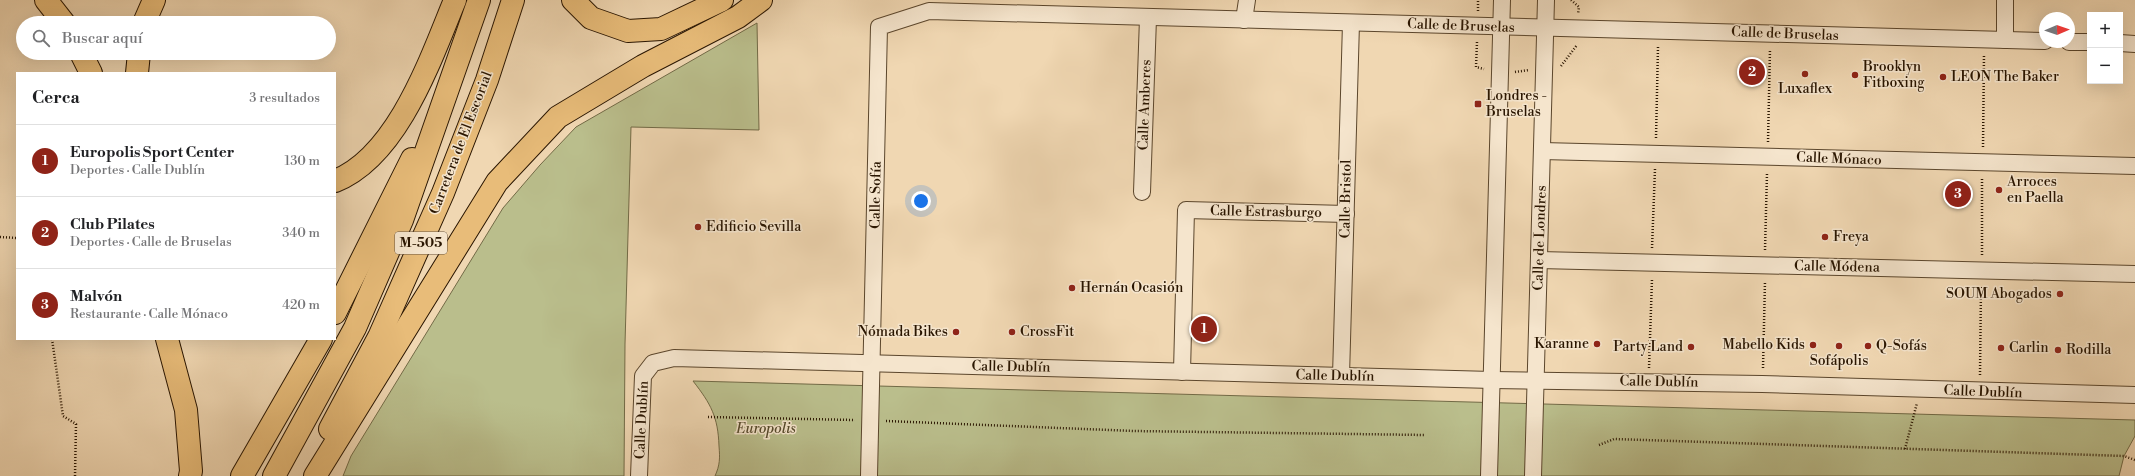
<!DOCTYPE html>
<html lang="es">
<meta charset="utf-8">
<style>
body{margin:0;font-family:"Libre Bodoni",serif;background:#f6f6f6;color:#202124}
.controls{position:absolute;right:12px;top:12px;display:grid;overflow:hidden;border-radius:0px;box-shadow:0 4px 16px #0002}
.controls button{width:36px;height:36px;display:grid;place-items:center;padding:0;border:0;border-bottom:1px solid #e0e0e0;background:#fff;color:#202124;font:20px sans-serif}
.compass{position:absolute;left:2039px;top:12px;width:36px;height:36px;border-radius:50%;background:#fff;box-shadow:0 4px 16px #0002;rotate:88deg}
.you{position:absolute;left:921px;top:201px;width:14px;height:14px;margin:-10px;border:3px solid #fff;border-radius:50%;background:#1a73e8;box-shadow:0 0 0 6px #1a73e833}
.badge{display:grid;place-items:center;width:26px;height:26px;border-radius:50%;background:#8f2418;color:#fff;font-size:13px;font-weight:700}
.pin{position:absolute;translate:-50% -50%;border:2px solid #fff;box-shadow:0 1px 4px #0006}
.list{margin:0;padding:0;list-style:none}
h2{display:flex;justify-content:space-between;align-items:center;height:52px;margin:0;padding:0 16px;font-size:17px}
h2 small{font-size:13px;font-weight:400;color:#757577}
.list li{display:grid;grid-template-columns:26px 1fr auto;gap:12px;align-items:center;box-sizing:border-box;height:72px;padding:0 16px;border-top:1px solid #e0e0e0}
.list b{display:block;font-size:15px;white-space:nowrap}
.list p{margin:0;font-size:13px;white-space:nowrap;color:#757577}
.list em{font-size:13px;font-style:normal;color:#757577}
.icon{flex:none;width:22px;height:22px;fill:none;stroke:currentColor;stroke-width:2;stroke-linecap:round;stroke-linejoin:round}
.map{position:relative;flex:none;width:2135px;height:476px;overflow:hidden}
.search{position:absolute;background:#fff;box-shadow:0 4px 16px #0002;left:16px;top:16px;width:320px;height:44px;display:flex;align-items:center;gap:10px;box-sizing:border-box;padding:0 14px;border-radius:22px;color:#757577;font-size:15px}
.panel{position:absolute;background:#fff;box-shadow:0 4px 16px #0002;left:16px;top:72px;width:320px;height:268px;border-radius:0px}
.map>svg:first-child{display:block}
</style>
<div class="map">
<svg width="2135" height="476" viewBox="0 0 2135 476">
<rect width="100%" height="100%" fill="#f0d7b2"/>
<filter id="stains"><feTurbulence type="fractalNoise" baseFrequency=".005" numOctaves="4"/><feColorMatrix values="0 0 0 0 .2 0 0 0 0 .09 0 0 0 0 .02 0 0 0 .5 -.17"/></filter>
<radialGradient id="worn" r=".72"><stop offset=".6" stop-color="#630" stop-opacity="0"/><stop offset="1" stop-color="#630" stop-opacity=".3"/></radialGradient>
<!-- green -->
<g fill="#babe8c" stroke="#726a46">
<polygon points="757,23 759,130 631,127 625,344 624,476 343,476 351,456 503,208 540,165 576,127"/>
<path d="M693 381 2135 420V436L2124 456 2119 476H715C720 465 720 458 719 446 718 417 711 404 693 381Z"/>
</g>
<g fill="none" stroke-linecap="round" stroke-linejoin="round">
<!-- minor casing -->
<g stroke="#5b462c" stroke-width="18">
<g id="minor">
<polyline points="1244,20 1247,0"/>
<polyline points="2005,40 2005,0"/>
<polyline points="2069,42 2090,42"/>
<polyline points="2120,43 2135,44"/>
<polyline points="1542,151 2135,166"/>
<polyline points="1142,192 1148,18"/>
<polyline points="1539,260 2135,274"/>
<polyline points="1182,372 1186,210 1346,214"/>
<polyline points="1341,376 1351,23"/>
<polyline points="639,476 643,376 653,363 674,358 1492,380 1762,384 2135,395"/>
<polyline points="869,476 879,27 929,11 2045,41"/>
<polyline points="1489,476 1502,0"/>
<polyline points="1533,476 1546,0"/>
</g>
</g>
<!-- highway casing -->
<g stroke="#291500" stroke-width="24">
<g id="highway">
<polyline points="46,0 64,23"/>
<polyline points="573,0 591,18 628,31 661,29 722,0"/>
<polyline points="144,23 154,0"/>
<polyline points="81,53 91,73"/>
<polyline points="137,73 139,53"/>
<path d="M335 181C398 156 431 58 455 0"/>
<polyline points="335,313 412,159"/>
<polyline points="167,339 186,410 191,471 190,476"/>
<polyline points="330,429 379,337 443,193 487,80 513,0"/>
<polyline points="242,476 321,339"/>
<polyline points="274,476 355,328 402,220 479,0"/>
<polyline points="315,476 497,182 558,117 643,66 738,17 761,0"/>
</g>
</g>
<!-- path -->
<g stroke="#291500" stroke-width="2.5" stroke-dasharray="1 2" stroke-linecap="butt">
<polyline points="1571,0 1579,7 1578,14"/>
<polyline points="1478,11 1478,0"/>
<polyline points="1477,42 1476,67 1484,69"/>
<polyline points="1561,66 1577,45"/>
<polyline points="1515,72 1529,70"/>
<polyline points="1656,138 1658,47"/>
<polyline points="1768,142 1770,49"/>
<polyline points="1983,147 1984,54"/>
<polyline points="0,237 17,238"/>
<polyline points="1652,248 1655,169"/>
<polyline points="1765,250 1767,173"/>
<polyline points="1982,255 1982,178"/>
<polyline points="52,339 63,416 76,424 75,476"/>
<polyline points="1649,368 1652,279"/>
<polyline points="1763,368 1765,281"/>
<polyline points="1980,375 1981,286"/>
<polyline points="708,417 855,420"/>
<polyline points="886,421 1134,431 1425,435"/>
<polyline points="1599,445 1614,439 2124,456 2135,460"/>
<polyline points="1905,449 1917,403"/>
</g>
<!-- minor -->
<use href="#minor" stroke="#f5e5cd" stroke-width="16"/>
<!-- highway -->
<use href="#highway" stroke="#e8bc79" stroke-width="22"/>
</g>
<!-- markers -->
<g fill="#8f2418" stroke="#f5e5cd" stroke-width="1.5">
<circle cx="1805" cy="74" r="4"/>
<circle cx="1855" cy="75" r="4"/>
<circle cx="1943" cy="77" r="4"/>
<rect x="1474" y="100" width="8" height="8" rx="2"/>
<circle cx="1999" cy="190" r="4"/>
<circle cx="698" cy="227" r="4"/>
<circle cx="1825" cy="237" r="4"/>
<circle cx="1072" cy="288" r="4"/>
<circle cx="2060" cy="294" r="4"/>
<circle cx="956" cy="332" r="4"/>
<circle cx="1012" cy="332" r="4"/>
<circle cx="1597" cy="344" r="4"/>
<circle cx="1813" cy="345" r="4"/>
<circle cx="1839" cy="346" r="4"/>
<circle cx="1868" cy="346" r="4"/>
<circle cx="1691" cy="347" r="4"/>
<circle cx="2001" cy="348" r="4"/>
<circle cx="2058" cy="350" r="4"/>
</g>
<g text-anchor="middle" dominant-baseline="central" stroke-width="3" stroke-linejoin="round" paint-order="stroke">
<!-- shield labels -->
<rect fill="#f5e5cd" stroke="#66533e" stroke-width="1" x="395" y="232" width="52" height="22" rx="3"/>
<g font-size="13" font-weight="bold" fill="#291500">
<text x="421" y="243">M-505</text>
</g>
<!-- street labels -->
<g font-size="14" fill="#291500" stroke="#f5e5cd">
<text transform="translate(1461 26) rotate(2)">Calle de Bruselas</text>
<text transform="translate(1785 34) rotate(2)">Calle de Bruselas</text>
<text transform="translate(1145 105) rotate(-88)">Calle Amberes</text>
<text transform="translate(461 143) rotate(-69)">Carretera de El Escorial</text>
<text transform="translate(1839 159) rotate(2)">Calle Mónaco</text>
<text transform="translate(876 195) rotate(-89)">Calle Sofía</text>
<text transform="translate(1346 199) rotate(-89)">Calle Bristol</text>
<text transform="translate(1266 212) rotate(1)">Calle Estrasburgo</text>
<text transform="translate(1540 238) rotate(-88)">Calle de Londres</text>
<text transform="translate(1837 267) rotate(1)">Calle Módena</text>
<text transform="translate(1011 367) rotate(1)">Calle Dublín</text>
<text transform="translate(1335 376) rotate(1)">Calle Dublín</text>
<text transform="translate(1659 382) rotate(1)">Calle Dublín</text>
<text transform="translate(1983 392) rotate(2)">Calle Dublín</text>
<text transform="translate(642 420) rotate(-87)">Calle Dublín</text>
</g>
<!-- poi labels -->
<g font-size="14" fill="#291500" stroke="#f5e5cd" text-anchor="start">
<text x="1863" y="67">Brooklyn<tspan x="1863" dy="16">Fitboxing</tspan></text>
<text x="1951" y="77">LEON The Baker</text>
<text x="1805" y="89" text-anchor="middle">Luxaflex</text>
<text x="1486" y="96">Londres -<tspan x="1486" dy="16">Bruselas</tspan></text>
<text x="2007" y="182">Arroces<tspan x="2007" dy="16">en Paella</tspan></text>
<text x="706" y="227">Edificio Sevilla</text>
<text x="1833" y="237">Freya</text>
<text x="1080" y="288">Hernán Ocasión</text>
<text x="2052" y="294" text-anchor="end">SOUM Abogados</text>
<text x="948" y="332" text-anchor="end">Nómada Bikes</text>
<text x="1020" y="332">CrossFit</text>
<text x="1589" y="344" text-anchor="end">Karanne</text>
<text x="1805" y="345" text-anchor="end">Mabello Kids</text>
<text x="1876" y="346">Q-Sofás</text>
<text x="1683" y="347" text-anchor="end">Party Land</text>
<text x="2009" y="348">Carlin</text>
<text x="2066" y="350">Rodilla</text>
<text x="1839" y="361" text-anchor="middle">Sofápolis</text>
</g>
<!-- park labels -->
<g font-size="14" font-style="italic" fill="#54482a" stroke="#f5e5cd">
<text x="766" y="429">Europolis</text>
</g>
</g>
<rect width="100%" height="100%" filter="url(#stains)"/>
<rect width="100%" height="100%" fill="url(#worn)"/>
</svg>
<div class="controls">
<button>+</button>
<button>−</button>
</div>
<svg class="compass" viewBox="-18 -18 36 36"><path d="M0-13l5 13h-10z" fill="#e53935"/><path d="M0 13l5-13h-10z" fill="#757577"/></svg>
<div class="you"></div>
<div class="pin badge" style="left:1204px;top:329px">1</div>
<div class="pin badge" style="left:1752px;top:72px">2</div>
<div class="pin badge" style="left:1958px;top:194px">3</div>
<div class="search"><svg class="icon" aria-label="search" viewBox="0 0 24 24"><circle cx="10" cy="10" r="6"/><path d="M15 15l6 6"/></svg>Buscar aquí</div>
<section class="panel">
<h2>Cerca<small>3 resultados</small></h2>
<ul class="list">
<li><span class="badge">1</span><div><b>Europolis Sport Center</b><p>Deportes · Calle Dublín</p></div><em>130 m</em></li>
<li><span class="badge">2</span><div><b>Club Pilates</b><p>Deportes · Calle de Bruselas</p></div><em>340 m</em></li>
<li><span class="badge">3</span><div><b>Malvón</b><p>Restaurante · Calle Mónaco</p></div><em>420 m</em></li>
</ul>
</section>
</div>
